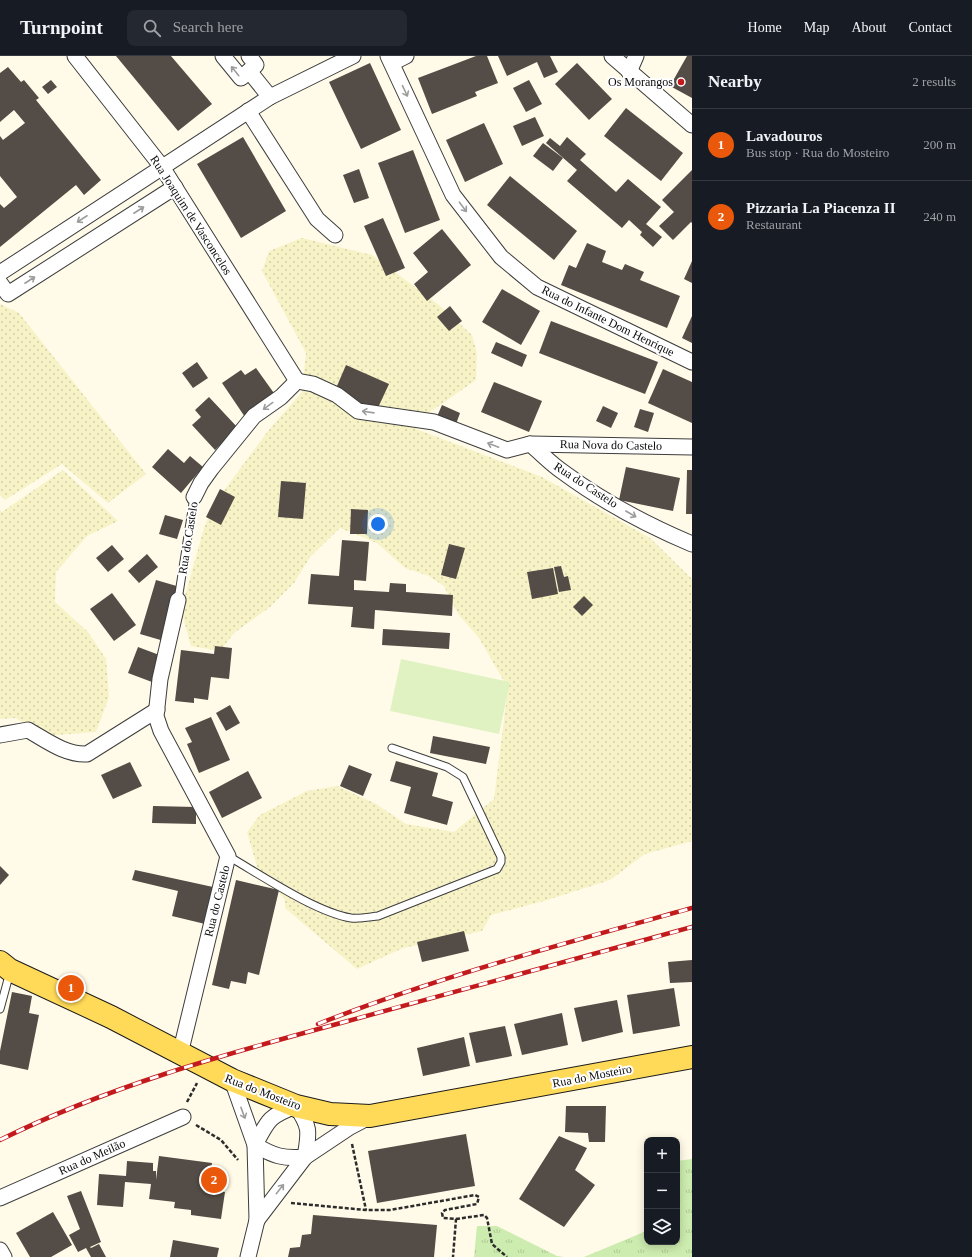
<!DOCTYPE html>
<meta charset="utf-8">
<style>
body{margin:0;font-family:Georgia,serif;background:#242831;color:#f1f3f6}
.controls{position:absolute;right:12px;bottom:12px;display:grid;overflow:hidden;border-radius:8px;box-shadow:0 2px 10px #0003}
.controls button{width:36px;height:36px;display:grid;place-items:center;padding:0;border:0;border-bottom:1px solid #363941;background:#171b24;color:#f1f3f6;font:20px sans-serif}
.you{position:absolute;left:378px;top:468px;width:14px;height:14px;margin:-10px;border:3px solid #fff;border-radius:50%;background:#1a73e8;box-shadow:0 0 0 6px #1a73e833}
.badge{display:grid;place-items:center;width:26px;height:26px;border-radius:50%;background:#ea580c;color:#fff;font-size:13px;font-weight:700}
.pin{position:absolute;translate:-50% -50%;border:2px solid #fff;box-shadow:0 1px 4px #0006}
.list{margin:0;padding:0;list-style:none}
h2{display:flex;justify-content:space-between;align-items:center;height:52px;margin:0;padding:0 16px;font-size:17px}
h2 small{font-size:13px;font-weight:400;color:#9ea1a6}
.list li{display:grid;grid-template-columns:26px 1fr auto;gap:12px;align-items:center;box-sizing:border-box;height:72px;padding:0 16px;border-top:1px solid #363941}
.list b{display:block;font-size:15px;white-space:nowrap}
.list p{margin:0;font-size:13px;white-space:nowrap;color:#9ea1a6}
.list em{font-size:13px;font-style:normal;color:#9ea1a6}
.icon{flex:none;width:22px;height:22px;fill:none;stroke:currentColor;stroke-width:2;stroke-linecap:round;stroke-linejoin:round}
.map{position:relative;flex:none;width:692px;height:1201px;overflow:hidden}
header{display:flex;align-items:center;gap:24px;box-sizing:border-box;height:56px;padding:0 20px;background:#171b24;border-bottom:1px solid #363941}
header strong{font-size:19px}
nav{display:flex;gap:22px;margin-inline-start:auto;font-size:14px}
.search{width:280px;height:36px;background:#242831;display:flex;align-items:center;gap:10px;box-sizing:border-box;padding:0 14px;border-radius:8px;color:#9ea1a6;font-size:15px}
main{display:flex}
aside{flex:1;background:#171b24}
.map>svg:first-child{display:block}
</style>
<header>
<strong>Turnpoint</strong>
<div class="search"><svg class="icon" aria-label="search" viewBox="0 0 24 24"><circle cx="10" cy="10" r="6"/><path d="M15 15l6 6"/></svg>Search here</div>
<nav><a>Home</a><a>Map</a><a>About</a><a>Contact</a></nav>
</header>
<main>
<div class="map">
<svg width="692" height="1201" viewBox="0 0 692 1201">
<defs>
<pattern id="farmland-dots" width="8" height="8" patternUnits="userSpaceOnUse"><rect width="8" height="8" fill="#f7f3c6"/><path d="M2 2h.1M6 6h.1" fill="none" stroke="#d2cfa9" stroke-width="1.8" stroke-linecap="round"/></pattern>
<pattern id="grass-tufts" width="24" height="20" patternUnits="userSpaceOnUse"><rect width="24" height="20" fill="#cdecaf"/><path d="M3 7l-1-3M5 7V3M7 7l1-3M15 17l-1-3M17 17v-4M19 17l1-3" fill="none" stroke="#afc995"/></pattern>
</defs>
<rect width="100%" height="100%" fill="#fffbe8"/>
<!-- farmland -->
<g fill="url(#farmland-dots)">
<polygon points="302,182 372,199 439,249 472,279 477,297 476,324 424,360 415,364 416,373 542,421 650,482 692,523 692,785 645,798 610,824 544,845 491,859 482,875 403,892 357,913 285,852 285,844 257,811 247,776 260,759 307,735 337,730 376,748 406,768 454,776 494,743 508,632 479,582 458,558 444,530 429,520 405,512 377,487 340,472 310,501 294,527 270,551 234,577 220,595 191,590 181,554 204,472 214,448 268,375 302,336 306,297 262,215 269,195"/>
<polygon points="0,248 19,257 146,418 108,447 62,408 5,444 0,439"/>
<polygon points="63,414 118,465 87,480 56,516 55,546 88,576 106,603 109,641 96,676 43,680 16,662 0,663 0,454 2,456"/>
</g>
<!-- grass -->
<g fill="url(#grass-tufts)">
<polygon points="692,1103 692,1201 584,1201 644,1176 647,1153 647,1186 677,1186 677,1105"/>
<polygon points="477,1170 497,1170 557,1200 564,1201 474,1201"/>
</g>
<!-- pitch -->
<polygon fill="#e0f2c2" points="401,603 510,626 499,678 390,655"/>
<!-- building -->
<g fill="#544c46">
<polygon points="116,0 171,0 212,48 178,75"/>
<polygon points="476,0 487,0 498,27 475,36 477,40 432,58 418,22"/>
<polygon points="498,0 550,0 558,16 544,22 537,6 507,20"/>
<polygon points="687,0 692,0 692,42 670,30"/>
<polygon points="370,7 401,74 361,93 329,26"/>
<polygon points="577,7 612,43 589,64 555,28"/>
<polygon points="8,11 21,26 24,24 39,42 36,44 101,124 84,139 76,129 0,191 0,148 4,152 17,141 0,120 0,80 3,84 25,67 14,54 0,66 0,17"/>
<polygon points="51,24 57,31 48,38 42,31"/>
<polygon points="529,24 542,48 526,56 513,32"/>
<polygon points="626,52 683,97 661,125 604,80"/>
<polygon points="535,61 544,80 522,90 513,70"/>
<polygon points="484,67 503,108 465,126 446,84"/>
<polygon points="243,81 286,155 241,182 197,108"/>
<polygon points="567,81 586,98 580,104 616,136 628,123 661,151 646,168 662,181 653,191 640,179 642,176 629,164 622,172 567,125 577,114 546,87 550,82 560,90"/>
<polygon points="543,87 563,102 553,115 533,100"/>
<polygon points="413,94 440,164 405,177 378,107"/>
<polygon points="359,113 369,142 354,147 343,119"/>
<polygon points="692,114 692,167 691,166 673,184 659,170 674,156 662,144"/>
<polygon points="510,120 577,175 554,204 487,149"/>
<polygon points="383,162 405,212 386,220 364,170"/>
<polygon points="442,173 471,209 427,245 414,228 428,216 413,197"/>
<polygon points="587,187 606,195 602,206 622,214 625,208 644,216 640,224 680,240 667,272 561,229 569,209 576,212"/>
<polygon points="692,205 692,227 684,223"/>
<polygon points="502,233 540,255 521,289 482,266"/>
<polygon points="450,250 462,265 449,275 437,261"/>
<polygon points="692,260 692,287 682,282"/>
<polygon points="551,265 658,306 645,338 539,297"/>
<polygon points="496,286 527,299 522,311 491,297"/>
<polygon points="197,306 208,322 193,332 182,317"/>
<polygon points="346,309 389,328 376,356 334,337"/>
<polygon points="256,312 276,340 245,361 222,327 241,314 245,319"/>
<polygon points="663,313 692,326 692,367 648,347"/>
<polygon points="494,326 542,345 529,376 481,356"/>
<polygon points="209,341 238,372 215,394 192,369 201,361 195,354"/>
<polygon points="442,349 460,357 455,371 436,363"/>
<polygon points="603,350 618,357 611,372 596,365"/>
<polygon points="640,353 654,357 648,376 634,371"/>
<polygon points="168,393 184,407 190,400 203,411 181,437 152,411"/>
<polygon points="626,411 680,422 673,455 619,444"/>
<polygon points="687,414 692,414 692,458 686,458"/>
<polygon points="281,425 306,427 303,463 278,461"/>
<polygon points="220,433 235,441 221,469 206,461"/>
<polygon points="351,453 368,454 367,478 350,478"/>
<polygon points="165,459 183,464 177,483 159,478"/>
<polygon points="342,484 369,486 366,525 354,524 354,534 389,536 390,527 406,528 406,536 453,539 452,560 375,554 374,573 351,571 353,551 308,548 311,518 339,520"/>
<polygon points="449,488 465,492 456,523 441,519"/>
<polygon points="112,489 124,503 108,516 96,502"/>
<polygon points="147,498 158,511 139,527 128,515"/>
<polygon points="561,510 564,521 568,520 571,534 559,536 554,511"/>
<polygon points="553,512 558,538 532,543 527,516"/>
<polygon points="156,524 180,531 164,585 140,578"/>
<polygon points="112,537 136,569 114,585 90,553"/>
<polygon points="584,540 593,549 582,560 573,551"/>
<polygon points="383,573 450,577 449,593 382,589"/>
<polygon points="215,590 232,592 229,623 211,621 208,644 194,642 194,647 175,645 181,594 214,598"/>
<polygon points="138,591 162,600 152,626 128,617"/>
<polygon points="230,649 240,667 226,675 216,657"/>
<polygon points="211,661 230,704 199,717 187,688 192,686 185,672"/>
<polygon points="433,680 490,691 486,708 430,697"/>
<polygon points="396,705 438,717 432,740 453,746 447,769 404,757 411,731 390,725"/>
<polygon points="130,706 142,730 113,743 101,719"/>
<polygon points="349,709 372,718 363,740 340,730"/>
<polygon points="248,715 262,742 222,762 209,736"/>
<polygon points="153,750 196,751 196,768 152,767"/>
<polygon points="0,810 9,819 0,829"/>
<polygon points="135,814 213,831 205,868 172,860 178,835 132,824"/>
<polygon points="236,824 279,834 259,919 248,916 246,928 231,925 229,933 212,929"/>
<polygon points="464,875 469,895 422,906 417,886"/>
<polygon points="692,904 692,926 670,927 668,906"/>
<polygon points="674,932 680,970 633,978 627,939"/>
<polygon points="12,936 32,940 29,957 39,959 28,1014 0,1008 0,995"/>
<polygon points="617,944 623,976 582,986 574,952"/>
<polygon points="562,957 568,989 522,999 514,968"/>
<polygon points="505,970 512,1000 476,1007 469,977"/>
<polygon points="464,981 470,1010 423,1020 417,992"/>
<polygon points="566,1050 606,1050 605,1086 589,1086 588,1077 565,1076"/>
<polygon points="466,1078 475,1130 377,1147 368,1095"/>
<polygon points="559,1080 587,1092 575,1114 595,1129 564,1171 519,1143"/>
<polygon points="159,1100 212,1107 210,1120 220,1121 218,1135 225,1136 221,1163 191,1159 191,1154 174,1152 175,1146 149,1143 151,1128 125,1126 123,1151 97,1149 99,1118 126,1120 127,1105 153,1107 153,1115 156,1115 156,1124"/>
<polygon points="81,1135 101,1186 90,1191 91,1192 99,1188 106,1201 91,1201 86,1192 78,1196 69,1179 80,1173 67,1140"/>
<polygon points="53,1156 72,1189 51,1201 30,1201 16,1177"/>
<polygon points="313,1159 437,1169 434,1201 288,1201 290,1192 300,1191 302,1179 311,1178"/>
<polygon points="173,1184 219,1192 217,1201 170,1201"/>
</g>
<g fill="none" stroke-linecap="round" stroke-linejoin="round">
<!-- lane casing -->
<g stroke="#3d3d3d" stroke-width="9">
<g id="lane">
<polyline points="178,544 194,441"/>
<path d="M228 800C261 819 315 856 351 862 360 863 369 861 378 860L497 813 501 806V801L463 721 447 711 392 692"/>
<polyline points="0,953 10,916"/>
</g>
</g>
<!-- street casing -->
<g stroke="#3d3d3d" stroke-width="17">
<g id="street">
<polyline points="75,0 162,111 297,325"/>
<polyline points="223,0 241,22 256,9 249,0"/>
<polyline points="388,0 453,139 501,201 537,231 692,306"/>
<polyline points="612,0 692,69"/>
<polyline points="392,7 406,0"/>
<polyline points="249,15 270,41"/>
<polyline points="629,16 636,0"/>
<polyline points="248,55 317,163 335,179"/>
<polyline points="0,217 270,41 353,0"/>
<polyline points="0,227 8,238 175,131"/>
<polyline points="297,325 313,328 337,339 358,355 434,366 507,394 530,388 692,391"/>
<path d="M530 388C541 397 551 408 563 416 602 445 647 469 692 488"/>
<polyline points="194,441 201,427 211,413 254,360 281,341 297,325"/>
<polyline points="178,544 160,623 156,660 161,675 228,800 180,998"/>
<path d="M0 679 28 674C46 684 65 699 87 698L157 654"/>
<polyline points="232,1024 255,1089 257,1164 248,1201"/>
<path d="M296 1050C311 1072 309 1076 305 1101 283 1103 274 1100 255 1089 268 1064 269 1060 296 1050Z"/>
<polyline points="0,1142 183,1061"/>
<polyline points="257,1164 305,1101 350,1071 369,1061"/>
<polyline points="0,1194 4,1201"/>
</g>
</g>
<!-- primary casing -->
<g stroke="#1b1b1b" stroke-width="24">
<polyline id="primary" points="0,906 10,914 111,961 232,1024 296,1050 330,1058 370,1060 692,1001"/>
</g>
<!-- path -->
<g stroke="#2c2c2c" stroke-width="2.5" stroke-dasharray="4 2" stroke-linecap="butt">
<polyline points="187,1046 197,1027"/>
<polyline points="196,1069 221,1084 238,1104"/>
<polyline points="352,1088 366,1154"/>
<polyline points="291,1147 366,1154 390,1154 475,1139 479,1141 477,1148 445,1154 442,1157 443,1162 456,1163 453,1201"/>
<polyline points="456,1163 484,1159 487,1162 492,1188 507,1201"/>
</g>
<!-- lane -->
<use href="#lane" stroke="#fff" stroke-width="7"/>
<!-- street -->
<use href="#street" stroke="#fff" stroke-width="15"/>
<!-- primary -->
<use href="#primary" stroke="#ffda58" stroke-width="22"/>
<!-- rail casing -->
<g stroke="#c31a1e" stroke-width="4.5">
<g id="rail">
<path d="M318 968C440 920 566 887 692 852"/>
<path d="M0 1084C107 1031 222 999 337 968 455 935 574 904 692 871"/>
</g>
</g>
<!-- rail -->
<use href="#rail" stroke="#fff" stroke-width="3" stroke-dasharray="9" stroke-linecap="butt"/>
</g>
<!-- one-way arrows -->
<defs><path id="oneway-shaft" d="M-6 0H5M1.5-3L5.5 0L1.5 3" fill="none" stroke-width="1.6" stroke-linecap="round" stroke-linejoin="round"/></defs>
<g stroke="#9d9d9d">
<use href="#oneway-shaft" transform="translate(235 15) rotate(-129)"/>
<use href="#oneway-shaft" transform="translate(405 35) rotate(65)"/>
<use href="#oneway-shaft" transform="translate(463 151) rotate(53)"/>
<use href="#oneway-shaft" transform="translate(139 154) rotate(-33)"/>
<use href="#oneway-shaft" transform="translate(82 163) rotate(147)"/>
<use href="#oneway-shaft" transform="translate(30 224) rotate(-33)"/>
<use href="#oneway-shaft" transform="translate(268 350) rotate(144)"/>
<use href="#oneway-shaft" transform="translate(368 356) rotate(-172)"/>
<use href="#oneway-shaft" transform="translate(493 389) rotate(-159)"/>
<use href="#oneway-shaft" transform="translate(631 458) rotate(30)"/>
<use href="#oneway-shaft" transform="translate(243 1057) rotate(70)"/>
<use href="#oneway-shaft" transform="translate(280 1133) rotate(-52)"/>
</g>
<!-- markers -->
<circle fill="#c31a1e" stroke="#fff" stroke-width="1.5" cx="681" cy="26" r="4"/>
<g text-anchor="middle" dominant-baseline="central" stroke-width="4" stroke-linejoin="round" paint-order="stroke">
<!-- poi labels -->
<g font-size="12" fill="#0a0a0a" stroke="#fff" text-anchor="end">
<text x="673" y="26">Os Morangos</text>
</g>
<!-- street labels -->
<g font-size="12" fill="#0a0a0a" stroke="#fff">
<text transform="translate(191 159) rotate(57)">Rua Joaquim de Vasconcelos</text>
<text transform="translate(608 265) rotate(26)">Rua do Infante Dom Henrique</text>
<text transform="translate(611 389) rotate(1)">Rua Nova do Castelo</text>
<text transform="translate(586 429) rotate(33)">Rua do Castelo</text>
<text transform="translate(188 482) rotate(-81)">Rua do Castelo</text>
<text transform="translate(217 845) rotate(-76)">Rua do Castelo</text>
<text transform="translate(592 1020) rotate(-11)">Rua do Mosteiro</text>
<text transform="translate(263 1036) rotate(21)">Rua do Mosteiro</text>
<text transform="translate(92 1101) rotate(-24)">Rua do Meilão</text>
</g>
</g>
</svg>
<div class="controls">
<button>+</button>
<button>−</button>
<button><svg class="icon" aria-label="layers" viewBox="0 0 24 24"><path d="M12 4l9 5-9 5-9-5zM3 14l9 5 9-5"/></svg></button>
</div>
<div class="you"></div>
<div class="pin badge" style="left:71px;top:932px">1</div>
<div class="pin badge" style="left:214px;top:1124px">2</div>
</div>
<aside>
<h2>Nearby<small>2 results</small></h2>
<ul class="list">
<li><span class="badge">1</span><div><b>Lavadouros</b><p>Bus stop · Rua do Mosteiro</p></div><em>200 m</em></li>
<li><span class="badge">2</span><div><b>Pizzaria La Piacenza II</b><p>Restaurant</p></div><em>240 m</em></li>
</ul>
</aside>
</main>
